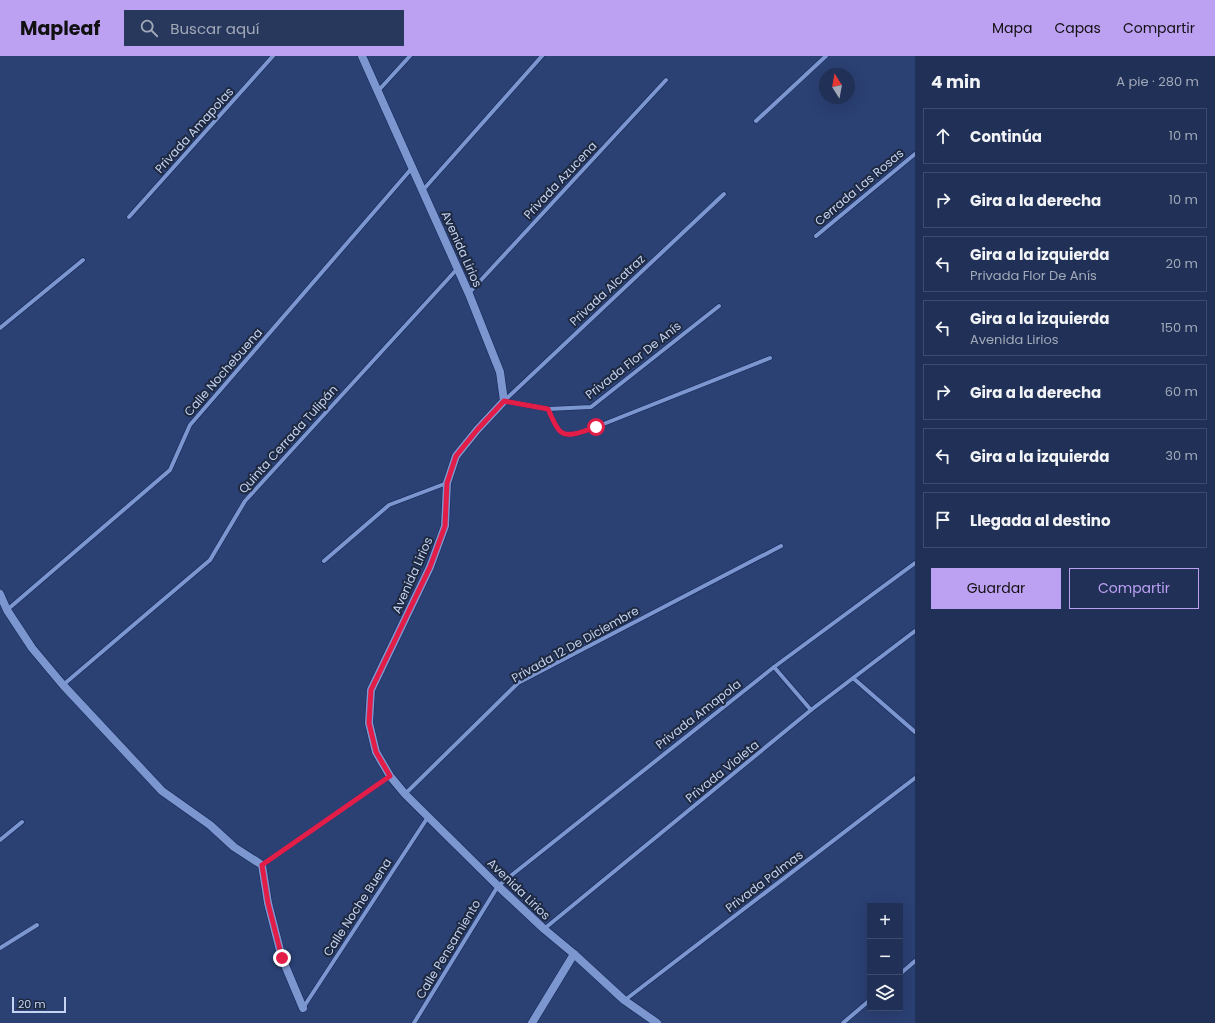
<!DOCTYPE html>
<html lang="es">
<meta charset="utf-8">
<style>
body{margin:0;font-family:Poppins,sans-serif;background:#28385c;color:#f1f3f6}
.controls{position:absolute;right:12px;bottom:12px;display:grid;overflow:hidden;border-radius:0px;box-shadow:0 4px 16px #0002}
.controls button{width:36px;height:36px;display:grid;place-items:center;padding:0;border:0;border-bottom:1px solid #3d4b6c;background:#203056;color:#f1f3f6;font:20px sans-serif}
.compass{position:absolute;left:819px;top:12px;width:36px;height:36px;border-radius:50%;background:#203056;box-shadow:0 4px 16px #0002;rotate:349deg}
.scale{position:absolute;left:12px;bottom:10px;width:54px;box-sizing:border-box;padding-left:4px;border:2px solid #c4d3f1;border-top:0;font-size:11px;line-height:14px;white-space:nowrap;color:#c4d3f1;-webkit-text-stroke:3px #1e2940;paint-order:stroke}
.stop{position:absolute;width:12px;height:12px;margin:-9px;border:3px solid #e11d48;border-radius:50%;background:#fff}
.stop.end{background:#e11d48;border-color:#fff;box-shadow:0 1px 4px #0008}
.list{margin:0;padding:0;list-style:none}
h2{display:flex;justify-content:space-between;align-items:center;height:52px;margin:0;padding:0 16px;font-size:17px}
h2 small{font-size:13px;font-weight:400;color:#a2a9b9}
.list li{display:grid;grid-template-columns:26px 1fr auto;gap:12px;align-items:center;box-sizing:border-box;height:56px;margin:0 8px 8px;padding:0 8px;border:1px solid #3d4b6c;border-radius:0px}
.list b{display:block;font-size:15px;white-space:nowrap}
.list p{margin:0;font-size:13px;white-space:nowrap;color:#a2a9b9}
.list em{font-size:13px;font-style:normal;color:#a2a9b9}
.actions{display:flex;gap:8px;padding:12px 16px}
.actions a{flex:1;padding:9px 0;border:1px solid #bca0f2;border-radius:0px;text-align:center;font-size:14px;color:#bca0f2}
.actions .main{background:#bca0f2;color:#111}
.icon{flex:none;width:22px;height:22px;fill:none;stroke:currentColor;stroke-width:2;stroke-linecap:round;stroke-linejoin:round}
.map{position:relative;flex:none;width:915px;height:967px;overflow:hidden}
header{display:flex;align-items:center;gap:24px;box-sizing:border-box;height:56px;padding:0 20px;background:#bca0f2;color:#111}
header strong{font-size:19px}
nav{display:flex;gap:22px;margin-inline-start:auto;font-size:14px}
.search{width:280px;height:36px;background:#28385c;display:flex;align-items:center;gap:10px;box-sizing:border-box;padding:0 14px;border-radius:0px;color:#a2a9b9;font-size:15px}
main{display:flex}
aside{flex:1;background:#203056}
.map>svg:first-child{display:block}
</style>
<header>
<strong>Mapleaf</strong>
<div class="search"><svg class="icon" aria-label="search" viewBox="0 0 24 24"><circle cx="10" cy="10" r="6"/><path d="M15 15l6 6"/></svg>Buscar aquí</div>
<nav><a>Mapa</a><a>Capas</a><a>Compartir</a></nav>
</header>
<main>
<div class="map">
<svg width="915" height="967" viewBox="0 0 915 967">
<rect width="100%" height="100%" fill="#2b4073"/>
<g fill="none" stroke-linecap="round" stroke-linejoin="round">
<!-- street casing -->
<g stroke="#132555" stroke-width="5">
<g id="street">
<polyline points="378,35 410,0"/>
<polyline points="756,65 826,0"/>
<polyline points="423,134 542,0"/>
<polyline points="129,161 273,0"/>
<polyline points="816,180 915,98"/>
<polyline points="469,237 666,24"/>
<polyline points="0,272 83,204"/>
<polyline points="504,345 724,138"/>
<polyline points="504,345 548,353 591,351 719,250"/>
<path d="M548 353C551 359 554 368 559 374 567 384 586 374 596 371L770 302"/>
<polyline points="324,505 389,449 447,427"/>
<polyline points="7,554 170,414 190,369 412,112"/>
<polyline points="774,611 811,654"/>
<polyline points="853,622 915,676"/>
<polyline points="63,629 210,504 245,445 458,212"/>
<polyline points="405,738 518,627 781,490"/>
<polyline points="0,784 22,766"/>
<polyline points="262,809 390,720"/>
<polyline points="544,873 811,654 915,575"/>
<polyline points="0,892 37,869"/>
<polyline points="900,918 915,905"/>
<polyline points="625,944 915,722"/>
<polyline points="303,952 428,761"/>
<polyline points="414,967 498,830 774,611 915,507"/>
<polyline points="843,967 870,944"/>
</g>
</g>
<!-- secondary casing -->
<g stroke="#132555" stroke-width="9">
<g id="secondary">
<polyline points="362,0 469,238 500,316 504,345 477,374 456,400 447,427 445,470 430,511 371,634 369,667 376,696 390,720 405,738 498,830 544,873 574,898 624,944 657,967"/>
<polyline points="0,538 7,554 32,592 63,629 162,735 210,769 234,791 262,809 268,847 282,902 303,952"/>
<polyline points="532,967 574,898"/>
</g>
</g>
<!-- street -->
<use href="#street" stroke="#7c96d0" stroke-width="4"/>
<!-- secondary -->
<use href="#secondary" stroke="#7c96d0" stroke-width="8"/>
</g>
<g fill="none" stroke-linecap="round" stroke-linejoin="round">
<!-- route -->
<path stroke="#e11d48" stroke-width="5" d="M282 902 268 847 262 809 390 720 376 696 369 667 371 634 430 511 445 470 447 427 456 400 477 374 504 345 548 353C551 359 554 368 559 374 567 384 586 374 596 371"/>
</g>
<g text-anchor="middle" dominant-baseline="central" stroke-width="4" stroke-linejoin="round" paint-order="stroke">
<!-- street labels -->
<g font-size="12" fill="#c4d3f1" stroke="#1e2940">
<text transform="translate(194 74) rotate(-48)">Privada Amapolas</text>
<text transform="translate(560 124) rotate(-47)">Privada Azucena</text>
<text transform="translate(859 131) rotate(-40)">Cerrada Las Rosas</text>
<text transform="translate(462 193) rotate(66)">Avenida Lirios</text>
<text transform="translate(607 234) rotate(-43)">Privada Alcatraz</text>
<text transform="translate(633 304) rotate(-38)">Privada Flor De Anís</text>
<text transform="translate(223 316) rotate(-49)">Calle Nochebuena</text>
<text transform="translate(288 383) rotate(-48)">Quinta Cerrada Tulipán</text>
<text transform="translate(412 519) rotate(-66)">Avenida Lirios</text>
<text transform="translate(575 588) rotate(-29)">Privada 12 De Diciembre</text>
<text transform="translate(698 658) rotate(-38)">Privada Amapola</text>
<text transform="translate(722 715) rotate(-39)">Privada Violeta</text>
<text transform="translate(764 825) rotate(-37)">Privada Palmas</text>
<text transform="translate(519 833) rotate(44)">Avenida Lirios</text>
<text transform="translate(357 851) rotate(-57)">Calle Noche Buena</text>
<text transform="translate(448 893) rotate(-59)">Calle Pensamiento</text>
</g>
</g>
</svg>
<div class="controls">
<button>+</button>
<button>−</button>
<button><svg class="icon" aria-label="layers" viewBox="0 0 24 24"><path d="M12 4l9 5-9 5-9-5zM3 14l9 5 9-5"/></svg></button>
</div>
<svg class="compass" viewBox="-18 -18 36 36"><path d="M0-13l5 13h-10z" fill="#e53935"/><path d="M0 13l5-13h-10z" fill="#a2a9b9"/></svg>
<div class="scale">20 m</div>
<div class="stop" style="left:596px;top:371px"></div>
<div class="stop end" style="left:282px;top:902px"></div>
</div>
<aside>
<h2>4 min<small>A pie · 280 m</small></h2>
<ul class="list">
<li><svg class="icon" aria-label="ahead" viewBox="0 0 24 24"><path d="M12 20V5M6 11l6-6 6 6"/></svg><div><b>Continúa</b></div><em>10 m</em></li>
<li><svg class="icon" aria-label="right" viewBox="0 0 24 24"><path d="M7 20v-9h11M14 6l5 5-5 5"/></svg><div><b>Gira a la derecha</b></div><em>10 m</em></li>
<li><svg class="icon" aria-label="left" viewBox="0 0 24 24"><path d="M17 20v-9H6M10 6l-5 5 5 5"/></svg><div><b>Gira a la izquierda</b><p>Privada Flor De Anís</p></div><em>20 m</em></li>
<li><svg class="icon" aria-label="left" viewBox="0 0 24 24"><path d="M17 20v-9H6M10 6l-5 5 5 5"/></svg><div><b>Gira a la izquierda</b><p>Avenida Lirios</p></div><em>150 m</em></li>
<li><svg class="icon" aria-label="right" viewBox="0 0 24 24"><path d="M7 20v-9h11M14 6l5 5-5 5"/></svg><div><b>Gira a la derecha</b></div><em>60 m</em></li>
<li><svg class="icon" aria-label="left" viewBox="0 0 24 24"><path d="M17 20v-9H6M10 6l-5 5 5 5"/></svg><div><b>Gira a la izquierda</b></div><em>30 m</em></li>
<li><svg class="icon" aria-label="arrive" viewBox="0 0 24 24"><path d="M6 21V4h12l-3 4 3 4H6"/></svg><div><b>Llegada al destino</b></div></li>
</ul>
<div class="actions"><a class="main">Guardar</a><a>Compartir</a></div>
</aside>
</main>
